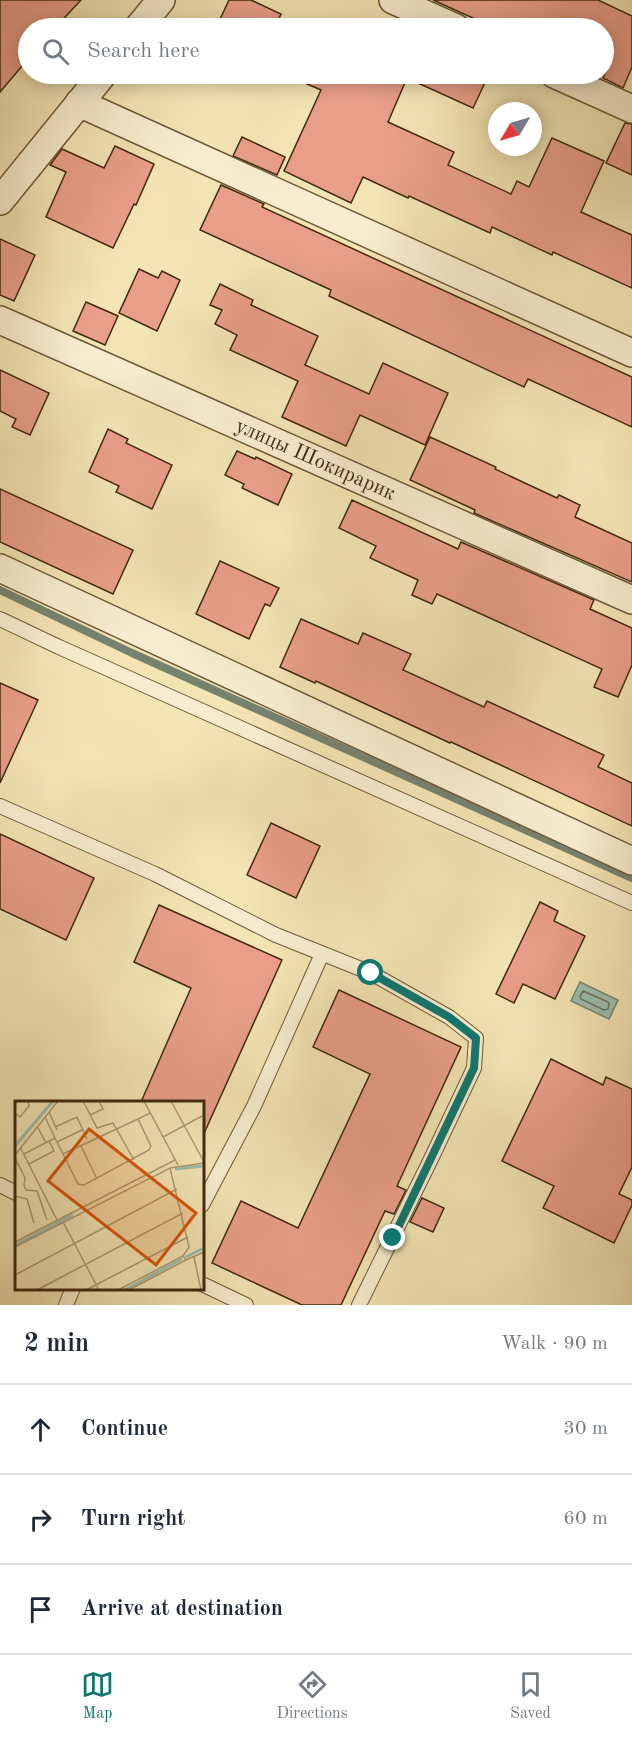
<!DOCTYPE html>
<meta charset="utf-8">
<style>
body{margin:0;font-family:"Old Standard TT",serif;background:#f6f6f7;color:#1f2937}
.compass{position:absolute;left:488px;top:102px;width:54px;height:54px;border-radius:50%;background:#fff;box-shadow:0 3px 15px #0003;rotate:232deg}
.stop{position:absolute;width:18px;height:18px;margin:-14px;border:4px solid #0f766e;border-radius:50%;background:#fff}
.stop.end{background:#0f766e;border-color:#fff;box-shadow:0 2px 6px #0008}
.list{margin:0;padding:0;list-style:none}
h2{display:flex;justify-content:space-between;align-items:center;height:78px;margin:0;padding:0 24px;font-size:26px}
h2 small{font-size:20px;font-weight:400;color:#747a83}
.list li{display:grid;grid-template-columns:39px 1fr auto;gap:18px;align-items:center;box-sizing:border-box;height:90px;padding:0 24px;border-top:2px solid #e0e1e3}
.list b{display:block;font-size:22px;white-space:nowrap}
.list em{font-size:20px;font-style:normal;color:#747a83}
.icon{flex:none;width:33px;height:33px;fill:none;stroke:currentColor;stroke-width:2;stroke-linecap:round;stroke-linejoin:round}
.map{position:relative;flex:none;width:632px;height:1305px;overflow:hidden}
.search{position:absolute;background:#fff;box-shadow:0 3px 15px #0003;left:18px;right:18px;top:18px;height:66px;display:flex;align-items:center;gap:15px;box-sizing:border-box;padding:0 21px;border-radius:33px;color:#747a83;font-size:22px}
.sheet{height:348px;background:#fff}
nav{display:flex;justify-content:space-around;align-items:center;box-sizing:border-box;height:84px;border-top:2px solid #e0e1e3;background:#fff;font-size:16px;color:#747a83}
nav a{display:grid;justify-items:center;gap:3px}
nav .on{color:#0f766e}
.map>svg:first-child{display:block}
</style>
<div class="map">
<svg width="632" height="1305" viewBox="0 0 632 1305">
<rect width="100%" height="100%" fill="#f3e4b3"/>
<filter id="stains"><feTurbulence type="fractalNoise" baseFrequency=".00333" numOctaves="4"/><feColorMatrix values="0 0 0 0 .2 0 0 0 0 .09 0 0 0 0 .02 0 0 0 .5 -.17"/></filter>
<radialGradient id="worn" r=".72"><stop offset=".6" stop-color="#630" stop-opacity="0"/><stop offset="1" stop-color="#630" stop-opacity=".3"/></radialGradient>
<!-- water -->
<polygon fill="#9bbeae" stroke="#77826e" stroke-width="1.5" points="580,982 618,1000 609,1019 571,1001"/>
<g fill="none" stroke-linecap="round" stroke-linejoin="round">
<!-- shore -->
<polygon stroke="#6e745e" stroke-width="1.5" points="583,991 608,1002 609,1004 608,1009 604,1010 581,999 580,996"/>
<!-- stream -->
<polyline stroke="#77826e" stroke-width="8" points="0,590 132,653 632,878"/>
</g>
<!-- building -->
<g fill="#e99e89" stroke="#40290f" stroke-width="1.5">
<polygon points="0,0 81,0 55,28 28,28 28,59 0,92"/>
<polygon points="229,0 251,0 281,14 275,28 216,28"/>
<polygon points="433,0 598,0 632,16 632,67 623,88 603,78 611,60 603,57 603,28 495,28"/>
<polygon points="284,74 489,74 473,108 407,78 388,122 454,152 448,165 511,194 517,181 529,187 552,138 604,161 581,212 632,235 632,288 553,252 552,255 492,227 490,233 409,196 408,198 363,177 351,203 284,171 321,90"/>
<polygon points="625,123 632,124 632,175 606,163"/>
<polygon points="242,137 285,157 277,175 233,156"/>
<polygon points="115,146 154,164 136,205 134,204 113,248 46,217 66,172 50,165 62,149 104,168"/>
<polygon points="221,185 264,204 262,207 632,377 632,427 528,379 524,387 329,296 331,290 200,230"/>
<polygon points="0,239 35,255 14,301 0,295"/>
<polygon points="139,269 158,278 162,271 180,280 157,331 119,313"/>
<polygon points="220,284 253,300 251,305 318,336 305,365 369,394 383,363 448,393 425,445 360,415 346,446 282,417 298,381 230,350 237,335 215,324 222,310 210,305"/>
<polygon points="86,302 118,316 105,345 73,331"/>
<polygon points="0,370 49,393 30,435 12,427 16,419 0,411"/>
<polygon points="108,429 128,439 126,443 172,465 152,509 116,492 119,486 89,472"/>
<polygon points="430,437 496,467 495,469 557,498 559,495 580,505 575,517 632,543 632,582 474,513 475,510 410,480"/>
<polygon points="237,451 255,459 256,457 292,474 278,505 242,488 244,484 225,475"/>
<polygon points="0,489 133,550 113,594 0,542"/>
<polygon points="352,500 458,549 461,542 594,600 590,609 632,628 632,665 618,697 594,687 602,669 437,594 432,604 412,595 418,580 370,558 376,546 339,528"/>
<polygon points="220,561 279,588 270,606 265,604 249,639 196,614"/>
<polygon points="301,619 358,644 363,633 411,654 403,670 484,707 487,701 604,755 598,767 632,783 632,826 451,742 450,743 316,681 315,683 280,667"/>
<polygon points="0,683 38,700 0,783"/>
<polygon points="271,823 320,846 296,898 247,875"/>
<polygon points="0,834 94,878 66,940 0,909"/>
<polygon points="540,902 558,911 554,921 585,936 555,999 523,984 514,1003 496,994"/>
<polygon points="159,905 282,960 202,1138 202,1102 141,1102 191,988 134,962"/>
<polygon points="339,990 461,1047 397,1186 406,1190 394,1214 385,1211 341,1305 302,1305 212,1263 241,1201 298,1228 370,1074 313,1047"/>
<polygon points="551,1059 603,1085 606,1077 632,1089 632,1167 619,1194 632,1200 632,1205 614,1243 543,1208 554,1186 502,1161"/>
<polygon points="422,1198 444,1208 433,1232 410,1222"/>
</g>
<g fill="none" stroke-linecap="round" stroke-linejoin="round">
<!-- lane casing -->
<g stroke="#6d5838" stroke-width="16">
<g id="lane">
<polyline points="0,619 59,647 632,903"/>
<polyline points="0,806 155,874 276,935 371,973 449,1017 476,1038 474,1068 431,1159 359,1305"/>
<polyline points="0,1185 16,1193"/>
<polyline points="202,1205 254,1106 322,954"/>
<polyline points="202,1284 246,1305"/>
<polyline points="66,1305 73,1288"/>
</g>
</g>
<!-- street casing -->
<g stroke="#6d5838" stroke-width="30">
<g id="street">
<polyline points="393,0 456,28"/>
<polyline points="138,28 161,0"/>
<polyline points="554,74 632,109"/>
<polyline points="79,103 632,353"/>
<polyline points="0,201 103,74"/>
<path id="s1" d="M0 320 632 600"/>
<polyline points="0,568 632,861"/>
</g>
</g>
<!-- lane -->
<use href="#lane" stroke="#f7edce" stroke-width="14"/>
<!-- street -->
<use href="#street" stroke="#f7edce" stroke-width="27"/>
</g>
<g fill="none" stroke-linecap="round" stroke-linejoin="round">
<!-- route -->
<polyline stroke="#0f766e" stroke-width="8" points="371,973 449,1017 476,1038 474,1068 393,1238"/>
</g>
<g text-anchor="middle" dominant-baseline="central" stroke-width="5" stroke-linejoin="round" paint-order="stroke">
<!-- street labels -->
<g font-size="21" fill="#40290f" stroke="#f7edce">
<text stroke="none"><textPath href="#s1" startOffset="345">улицы Шокирарик</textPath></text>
</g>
</g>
<!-- overview -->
<g transform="translate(15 1101)">
<rect width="189" height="189" fill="#f3e4b3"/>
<path fill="none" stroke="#9bbeae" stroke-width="3" d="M0 45 38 0M160 68 189 65M0 144 58 114M171 156 189 147M110 189 167 158"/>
<path fill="none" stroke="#ab9971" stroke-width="1.5" d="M68 0 82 27 98 22 119 59M129 0 163 64M156 0 189 61M34 11 42 29M0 12 5 16 14 5 13 0M75 14 88 8 84 0M30 16 40 37M22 25 31 42M40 26 62 16 72 38M148 36 189 14M42 41 67 29M66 45 82 78M5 46 42 119M9 53 40 37 63 83 69 84 134 49 136 45 123 18 135 12M48 53 123 18M0 54 43 0M0 57 10 77 9 84 11 89 22 90 32 119M14 63 39 50 34 40M155 67 189 62M0 95 12 98 19 122M48 121 84 189M0 141 160 59M0 146 155 67 174 146 168 155 103 189M179 156 186 189M171 159 189 151M0 174 162 88M22 189 168 112M71 189 173 136M114 189 171 159 168 155"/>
<path fill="#d7540c" fill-opacity="0.15" stroke="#d7540c" stroke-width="3" d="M74 28 181 112 141 164 33 80Z"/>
<rect width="189" height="189" fill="none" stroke="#40290f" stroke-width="3"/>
</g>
<rect width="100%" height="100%" filter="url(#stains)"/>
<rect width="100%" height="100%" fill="url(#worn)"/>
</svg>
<svg class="compass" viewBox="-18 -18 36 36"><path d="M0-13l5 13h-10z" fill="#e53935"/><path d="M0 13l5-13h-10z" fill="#747a83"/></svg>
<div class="stop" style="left:371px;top:973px"></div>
<div class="stop end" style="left:393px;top:1238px"></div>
<div class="search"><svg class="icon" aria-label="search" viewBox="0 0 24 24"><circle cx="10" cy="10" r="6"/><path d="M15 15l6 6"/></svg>Search here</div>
</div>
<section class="sheet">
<h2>2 min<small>Walk · 90 m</small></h2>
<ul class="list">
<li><svg class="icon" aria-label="ahead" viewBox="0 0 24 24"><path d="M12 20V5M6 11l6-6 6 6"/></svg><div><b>Continue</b></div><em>30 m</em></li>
<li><svg class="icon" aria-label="right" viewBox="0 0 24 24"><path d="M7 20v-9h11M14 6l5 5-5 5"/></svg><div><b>Turn right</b></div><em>60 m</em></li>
<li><svg class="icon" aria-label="arrive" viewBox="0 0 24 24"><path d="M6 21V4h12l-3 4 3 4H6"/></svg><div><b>Arrive at destination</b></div></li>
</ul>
</section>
<nav>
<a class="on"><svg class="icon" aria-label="map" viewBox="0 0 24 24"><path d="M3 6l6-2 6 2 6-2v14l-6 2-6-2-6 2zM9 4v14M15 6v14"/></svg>Map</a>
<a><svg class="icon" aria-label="directions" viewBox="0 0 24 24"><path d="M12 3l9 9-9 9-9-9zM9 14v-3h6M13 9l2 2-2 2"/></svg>Directions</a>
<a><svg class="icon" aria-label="saved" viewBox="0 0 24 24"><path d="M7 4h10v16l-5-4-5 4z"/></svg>Saved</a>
</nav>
